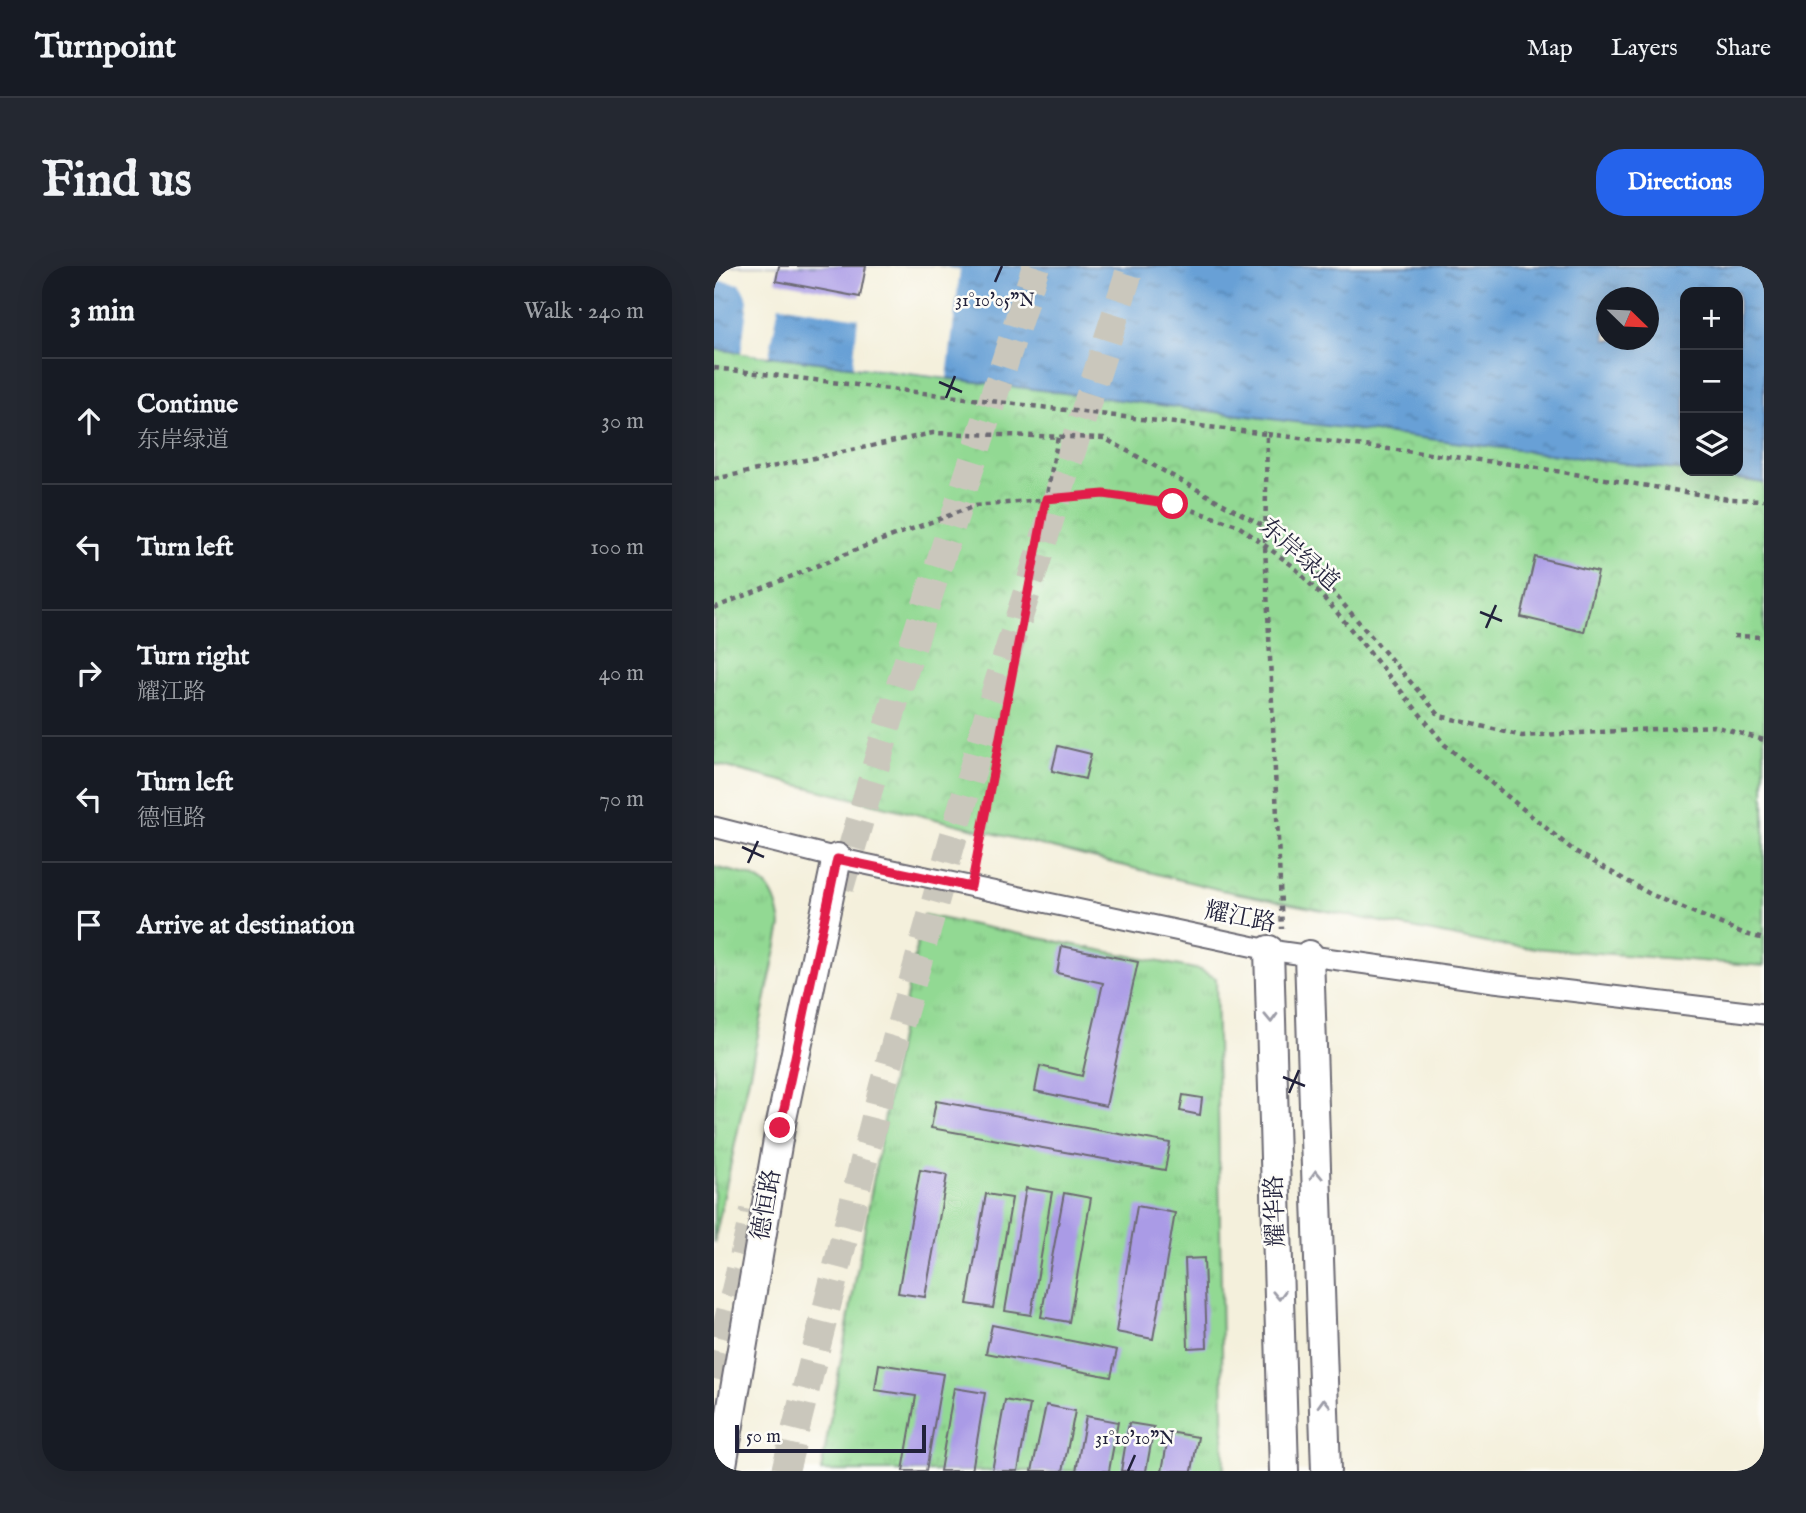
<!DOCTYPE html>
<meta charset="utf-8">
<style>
body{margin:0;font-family:"IM FELL English","Noto Serif SC",serif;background:#242831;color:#f1f3f6}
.controls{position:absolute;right:21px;top:21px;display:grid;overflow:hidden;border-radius:14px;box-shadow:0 7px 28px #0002}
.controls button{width:63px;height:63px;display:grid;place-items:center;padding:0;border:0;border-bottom:2px solid #363941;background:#171b24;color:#f1f3f6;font:35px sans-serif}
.compass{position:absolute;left:882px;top:21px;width:63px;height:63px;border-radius:50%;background:#171b24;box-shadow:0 7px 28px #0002;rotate:113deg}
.scale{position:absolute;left:21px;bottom:18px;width:191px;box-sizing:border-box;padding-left:7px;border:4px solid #22223b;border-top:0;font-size:19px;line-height:24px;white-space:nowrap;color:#22223b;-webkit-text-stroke:5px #fdfcf7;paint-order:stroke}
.stop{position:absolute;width:21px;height:21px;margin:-16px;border:5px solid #e11d48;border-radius:50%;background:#fff}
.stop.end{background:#e11d48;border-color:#fff;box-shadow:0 2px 7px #0008}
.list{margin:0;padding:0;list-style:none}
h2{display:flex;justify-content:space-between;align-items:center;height:91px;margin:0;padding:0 28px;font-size:30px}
h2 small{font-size:23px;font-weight:400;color:#9ea1a6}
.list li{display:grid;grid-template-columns:46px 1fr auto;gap:21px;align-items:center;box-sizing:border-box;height:126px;padding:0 28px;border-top:2px solid #363941}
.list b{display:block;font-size:26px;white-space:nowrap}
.list p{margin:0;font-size:23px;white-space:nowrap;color:#9ea1a6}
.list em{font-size:23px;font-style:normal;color:#9ea1a6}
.icon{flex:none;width:38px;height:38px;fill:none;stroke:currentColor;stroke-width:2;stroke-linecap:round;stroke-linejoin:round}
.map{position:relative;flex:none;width:1050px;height:1205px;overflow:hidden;border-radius:28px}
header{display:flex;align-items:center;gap:42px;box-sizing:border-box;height:98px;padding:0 35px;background:#171b24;border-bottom:2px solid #363941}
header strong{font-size:33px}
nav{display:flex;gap:38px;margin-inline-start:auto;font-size:24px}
.intro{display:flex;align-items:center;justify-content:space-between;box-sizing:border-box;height:168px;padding:0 42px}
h1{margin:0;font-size:49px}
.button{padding:18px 32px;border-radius:28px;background:#2563eb;color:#fff;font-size:24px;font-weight:700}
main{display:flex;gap:42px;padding:0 42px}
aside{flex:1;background:#171b24;border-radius:28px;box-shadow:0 7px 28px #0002}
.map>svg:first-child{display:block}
</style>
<header>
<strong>Turnpoint</strong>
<nav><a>Map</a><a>Layers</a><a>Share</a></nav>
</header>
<div class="intro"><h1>Find us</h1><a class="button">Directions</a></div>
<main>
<aside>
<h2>3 min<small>Walk · 240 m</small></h2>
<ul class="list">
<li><svg class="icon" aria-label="ahead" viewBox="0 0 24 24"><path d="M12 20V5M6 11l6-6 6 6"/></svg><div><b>Continue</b><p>东岸绿道</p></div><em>30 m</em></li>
<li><svg class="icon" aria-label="left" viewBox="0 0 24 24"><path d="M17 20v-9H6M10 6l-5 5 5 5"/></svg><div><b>Turn left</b></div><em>100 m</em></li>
<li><svg class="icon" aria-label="right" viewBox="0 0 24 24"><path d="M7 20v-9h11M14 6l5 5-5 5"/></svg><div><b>Turn right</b><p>耀江路</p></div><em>40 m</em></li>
<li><svg class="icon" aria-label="left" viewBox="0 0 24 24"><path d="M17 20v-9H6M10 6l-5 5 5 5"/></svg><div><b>Turn left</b><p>德恒路</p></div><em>70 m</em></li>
<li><svg class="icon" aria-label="arrive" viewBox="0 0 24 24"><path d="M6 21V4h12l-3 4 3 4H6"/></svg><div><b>Arrive at destination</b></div></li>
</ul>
</aside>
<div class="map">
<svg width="1050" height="1205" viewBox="0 0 1050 1205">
<defs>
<pattern id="grass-tufts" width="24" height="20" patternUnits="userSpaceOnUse" patternTransform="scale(1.75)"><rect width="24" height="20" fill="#92d993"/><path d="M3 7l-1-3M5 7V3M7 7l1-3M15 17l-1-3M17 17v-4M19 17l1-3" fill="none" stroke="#7eba80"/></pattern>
<pattern id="park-crowns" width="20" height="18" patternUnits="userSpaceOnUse" patternTransform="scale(1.75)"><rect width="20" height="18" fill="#92d993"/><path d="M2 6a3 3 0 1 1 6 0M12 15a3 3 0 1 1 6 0" fill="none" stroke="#7eba80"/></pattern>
<pattern id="water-ripples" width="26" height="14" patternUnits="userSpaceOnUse" patternTransform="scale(1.75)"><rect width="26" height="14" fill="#67a0d6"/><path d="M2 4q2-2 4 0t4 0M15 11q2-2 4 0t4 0" fill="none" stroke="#5482af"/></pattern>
</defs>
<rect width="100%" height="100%" fill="#fdfcf7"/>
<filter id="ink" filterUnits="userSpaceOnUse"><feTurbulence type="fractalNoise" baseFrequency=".0143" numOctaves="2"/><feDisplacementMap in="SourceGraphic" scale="14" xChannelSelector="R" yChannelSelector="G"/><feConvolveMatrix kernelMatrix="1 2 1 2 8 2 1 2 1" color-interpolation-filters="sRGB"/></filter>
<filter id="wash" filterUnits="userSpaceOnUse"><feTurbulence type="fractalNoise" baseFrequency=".00686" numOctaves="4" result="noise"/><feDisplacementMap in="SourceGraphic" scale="28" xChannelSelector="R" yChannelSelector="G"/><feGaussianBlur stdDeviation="1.57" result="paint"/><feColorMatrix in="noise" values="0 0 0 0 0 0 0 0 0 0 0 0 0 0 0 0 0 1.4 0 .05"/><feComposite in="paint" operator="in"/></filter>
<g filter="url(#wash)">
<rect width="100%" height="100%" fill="#f4f0dc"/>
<!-- grass -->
<g fill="url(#grass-tufts)" stroke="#5a7e67" stroke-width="2">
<path d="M0 601C43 611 61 611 67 660L0 977Z"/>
<polygon points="210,649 486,704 502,712 510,1205 107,1205 197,705"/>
</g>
<!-- park -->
<polygon fill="url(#park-crowns)" stroke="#5a7e67" stroke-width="2" points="0,83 917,196 1050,217 1050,700 783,679 507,624 0,498"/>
<!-- water -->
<path fill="url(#water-ripples)" stroke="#446188" stroke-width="2" fill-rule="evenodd" d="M0 0H1050V217L972 205H1024V26H971V205L0 83ZM892 32H934V74H892Z"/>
<!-- pier -->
<polygon fill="#f4f0dc" points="0,0 223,0 246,4 233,112 139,100 144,52 65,39 55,90 27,87 34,34 26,18 0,14"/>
<g id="blocks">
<!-- building -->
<g fill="#aa9be6">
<polygon points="65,0 152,0 146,31 62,15"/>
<polygon points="821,291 884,306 870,366 807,351"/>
<polygon points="344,480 377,488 371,513 338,505"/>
<polygon points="348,680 424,696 392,840 321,825 326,800 368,810 389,717 343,707"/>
<polygon points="469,829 488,832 486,849 466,845"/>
<polygon points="222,835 456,877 451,904 217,862"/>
<polygon points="206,904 233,909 211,1031 184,1027"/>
<polygon points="312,922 338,926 317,1049 291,1045"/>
<polygon points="350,927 377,932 355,1056 327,1051"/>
<polygon points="272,928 298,932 279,1042 253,1038"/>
<polygon points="423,940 461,947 439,1073 402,1066"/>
<polygon points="490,992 493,1081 474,1082 471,993"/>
<polygon points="278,1059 403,1084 397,1111 272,1087"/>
<polygon points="165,1098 229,1108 212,1205 189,1205 202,1130 161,1124"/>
<polygon points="240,1122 271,1127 258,1205 226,1205"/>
<polygon points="291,1134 316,1139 304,1205 278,1205"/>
<polygon points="332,1139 361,1145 349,1205 318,1205"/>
<polygon points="372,1150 404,1156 395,1205 362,1205"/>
<polygon points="415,1157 440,1161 432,1205 407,1205"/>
<polygon points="455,1166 484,1171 478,1205 448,1205"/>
</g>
</g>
</g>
<g filter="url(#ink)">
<use href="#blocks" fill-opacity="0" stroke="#6c6a73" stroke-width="2"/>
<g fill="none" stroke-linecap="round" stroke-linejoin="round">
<!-- secondary-tunnel -->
<g stroke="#cac7bc" stroke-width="28" stroke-dasharray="28 14" stroke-linecap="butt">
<polyline points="126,622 183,428 322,0"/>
<polyline points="0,1113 40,945"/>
<polyline points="71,1205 170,816 276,442 417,0"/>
</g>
<!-- minor casing -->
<g stroke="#6c6a73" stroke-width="23">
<polyline id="minor" points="0,561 123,592 555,684 780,716 1050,748"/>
</g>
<!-- secondary casing -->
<g stroke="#6c6a73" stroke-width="32">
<g id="secondary">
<polyline points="555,684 570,1205"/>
<polyline points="595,689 612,1205"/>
<polyline points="7,1205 66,862 123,592"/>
</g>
</g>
<!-- path -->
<g stroke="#6c6a73" stroke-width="4.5" stroke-dasharray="5 5" stroke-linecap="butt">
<polyline points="0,102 553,168 551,279 568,663"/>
<polyline points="553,168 805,199 1014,233 1050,234"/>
<polyline points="0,213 219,167 390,172 551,261 579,280 726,450 808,470 1000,460 1050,474"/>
<polyline points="0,342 154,279 261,240 390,228 459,238 523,259 579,300 621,344 731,479 859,584 936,628 1031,668 1050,673"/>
<polyline points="1020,370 1050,371"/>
<polyline points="262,599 344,171"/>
</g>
<!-- minor -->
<use href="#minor" stroke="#fff" stroke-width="19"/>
<!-- secondary -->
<use href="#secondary" stroke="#fff" stroke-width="28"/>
</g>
<!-- one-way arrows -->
<defs><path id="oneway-chevron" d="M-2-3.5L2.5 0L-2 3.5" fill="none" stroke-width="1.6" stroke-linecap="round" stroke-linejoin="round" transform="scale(1.75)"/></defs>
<g stroke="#9c9ca7">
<use href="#oneway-chevron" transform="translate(557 752) rotate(88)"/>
<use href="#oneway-chevron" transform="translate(602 909) rotate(-92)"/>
<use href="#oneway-chevron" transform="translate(565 1029) rotate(88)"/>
<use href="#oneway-chevron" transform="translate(610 1137) rotate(-92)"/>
</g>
</g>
<g fill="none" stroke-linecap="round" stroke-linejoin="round" filter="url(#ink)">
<!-- route -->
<polyline stroke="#e11d48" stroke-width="9" points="66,862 123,593 257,621 332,233 390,228 459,238"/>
</g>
<!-- ticks -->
<path fill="none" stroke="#22223b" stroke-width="2.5" d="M281 16 288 0M225 116 248 126M232 132 241 110M766 346 788 355M772 362 782 339M28 581 50 591M34 597 44 575M569 811 591 820M575 827 585 804M414 1205 421 1189"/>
<g text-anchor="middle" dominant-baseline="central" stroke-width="5" stroke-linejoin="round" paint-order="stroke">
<!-- street labels -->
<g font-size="24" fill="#22223b" stroke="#fdfcf7">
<text transform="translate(585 289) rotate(41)">东岸绿道</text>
<text transform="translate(526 652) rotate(11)">耀江路</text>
<text transform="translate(53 939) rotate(-80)">德恒路</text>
<text transform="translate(562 945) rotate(-92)">耀华路</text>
</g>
</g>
<g font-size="18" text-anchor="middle" fill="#22223b" stroke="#fdfcf7" stroke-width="5" stroke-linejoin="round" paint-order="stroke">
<text x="281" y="40">31°10'05"N</text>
<text x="421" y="1178">31°10'10"N</text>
</g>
</svg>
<div class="controls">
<button>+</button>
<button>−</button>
<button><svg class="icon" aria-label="layers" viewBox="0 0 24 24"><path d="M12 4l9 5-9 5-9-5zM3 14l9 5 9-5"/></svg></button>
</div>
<svg class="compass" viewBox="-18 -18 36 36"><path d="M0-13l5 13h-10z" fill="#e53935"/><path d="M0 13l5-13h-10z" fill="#9ea1a6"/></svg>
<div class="scale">50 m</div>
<div class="stop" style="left:459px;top:238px"></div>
<div class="stop end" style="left:66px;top:862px"></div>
</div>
</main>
